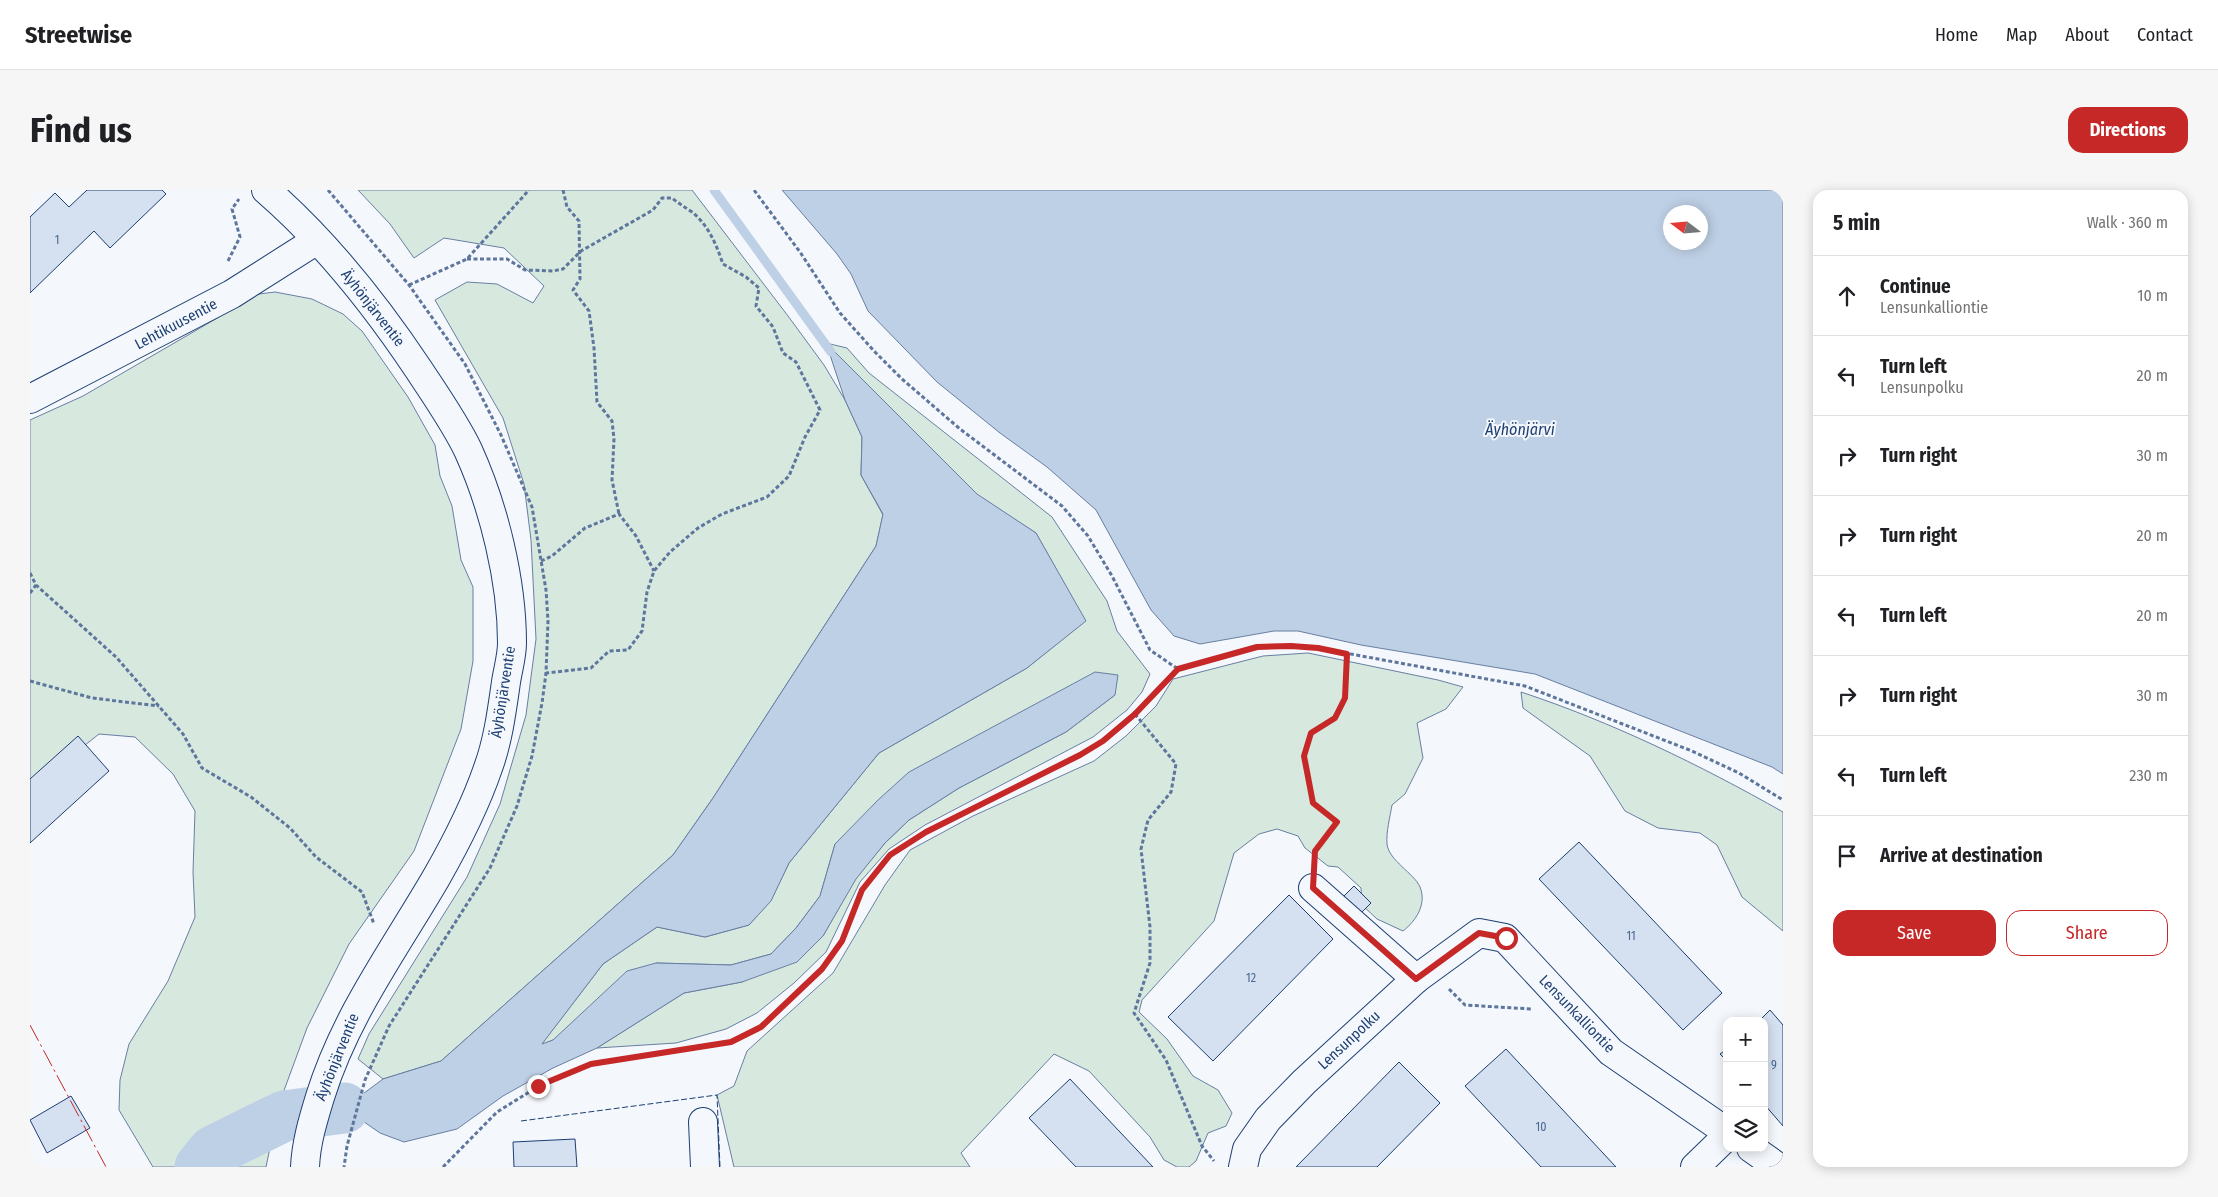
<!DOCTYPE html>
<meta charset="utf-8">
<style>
body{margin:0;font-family:"Fira Sans Condensed",sans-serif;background:#f6f6f6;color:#202124}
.controls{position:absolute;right:15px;bottom:15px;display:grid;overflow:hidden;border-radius:10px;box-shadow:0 2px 12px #0003}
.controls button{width:45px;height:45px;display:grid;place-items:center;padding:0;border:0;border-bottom:1px solid #e0e0e0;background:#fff;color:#202124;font:25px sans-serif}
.compass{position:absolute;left:1633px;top:15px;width:45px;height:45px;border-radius:50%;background:#fff;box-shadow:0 2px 12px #0003;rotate:286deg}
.stop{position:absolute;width:15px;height:15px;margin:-11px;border:4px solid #c62828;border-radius:50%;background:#fff}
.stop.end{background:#c62828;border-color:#fff;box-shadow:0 1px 5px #0008}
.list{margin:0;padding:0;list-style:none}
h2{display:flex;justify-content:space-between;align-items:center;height:65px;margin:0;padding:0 20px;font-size:21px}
h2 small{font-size:16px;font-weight:400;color:#757577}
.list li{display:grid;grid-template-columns:32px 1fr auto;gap:15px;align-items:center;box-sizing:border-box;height:80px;padding:0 20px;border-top:1px solid #e0e0e0}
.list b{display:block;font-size:19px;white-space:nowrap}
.list p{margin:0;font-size:16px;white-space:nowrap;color:#757577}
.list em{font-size:16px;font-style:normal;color:#757577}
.actions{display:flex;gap:10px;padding:15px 20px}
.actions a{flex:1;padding:11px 0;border:1px solid #c62828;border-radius:15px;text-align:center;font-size:18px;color:#c62828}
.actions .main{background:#c62828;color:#fff}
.icon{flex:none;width:28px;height:28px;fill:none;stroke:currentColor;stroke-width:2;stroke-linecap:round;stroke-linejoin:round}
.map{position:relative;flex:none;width:1753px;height:977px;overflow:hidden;border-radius:15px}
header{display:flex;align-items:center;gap:30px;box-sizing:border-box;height:70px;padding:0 25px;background:#fff;border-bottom:1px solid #e0e0e0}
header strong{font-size:24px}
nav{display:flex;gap:28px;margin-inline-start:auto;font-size:18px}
.intro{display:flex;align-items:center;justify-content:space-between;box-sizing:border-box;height:120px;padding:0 30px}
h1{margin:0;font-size:35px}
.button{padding:12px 22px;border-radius:15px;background:#c62828;color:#fff;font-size:18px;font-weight:700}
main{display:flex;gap:30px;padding:0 30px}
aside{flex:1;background:#fff;border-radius:15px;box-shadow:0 2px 12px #0003}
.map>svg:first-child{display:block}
</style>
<header>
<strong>Streetwise</strong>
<nav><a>Home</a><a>Map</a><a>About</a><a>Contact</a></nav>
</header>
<div class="intro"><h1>Find us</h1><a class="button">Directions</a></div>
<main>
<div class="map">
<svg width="1753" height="977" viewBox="0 0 1753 977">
<rect width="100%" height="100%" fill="#f4f7fb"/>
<!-- green -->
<g fill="#d7e8df" stroke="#687fa3">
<polygon points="328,0 662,0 758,126 794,175 815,210 832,247 831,285 853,325 846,356 683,608 643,665 411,871 353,889 328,869 339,844 437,687 470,614 496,525 506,449 501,350 494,294 473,228 405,110 437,92 467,94 503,113 514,96 474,58 414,48 384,68 360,34"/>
<polygon points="245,102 282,109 313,124 332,141 378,207 405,255 410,286 422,316 431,370 443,397 443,471 431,539 384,661 319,754 277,838 249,914 236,977 123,977 89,920 90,890 99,854 138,791 165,727 163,682 165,621 143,584 105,547 69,544 0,599 0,230 53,206 189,127 221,105"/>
<polygon points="796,153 817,158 839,183 1022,327 1077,411 1087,441 1120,484 1112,502 1097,520 1063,547 895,635 859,659 830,692 796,762 764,793 727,823 696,839 646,853 567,858 654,803 712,792 793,746 825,689 855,653 879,630 929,598 1036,542 1085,505 805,654 790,706 766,738 741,764 701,775 626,773 523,850 511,855 573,774 627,737 675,747 719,735 741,710 759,673 849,563 997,478 1055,431 1006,343 947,305"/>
<path d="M1278 463 1408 490 1433 497 1416 519 1387 533 1393 568 1375 604 1362 615C1360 627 1356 642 1357 654 1359 671 1384 683 1390 697 1397 714 1386 731 1373 741L1347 729 1332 715 1331 698 1308 677 1298 676 1275 658 1268 646 1247 639 1229 644 1204 663 1184 731 1112 810 1109 822 1137 849 1163 886 1188 900 1202 923 1196 936 1178 943 1166 971 1159 977H1147L1134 970 1120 947 1059 881 1024 864 931 963 940 977H704L687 905 704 896 717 861 803 783 855 695 880 660 943 626 1064 571 1096 546 1126 516 1143 489 1233 466Z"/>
<path d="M1491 502C1582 532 1670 575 1753 622V741L1712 707 1687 655 1670 643 1628 638 1595 621 1560 566 1493 518Z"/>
</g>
<!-- water -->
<g fill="#bed0e5" stroke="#687fa3" fill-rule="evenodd">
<path d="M752 0H1753V584L1742 577 1505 484 1331 455 1268 441H1244L1170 454 1144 446 1121 420 1066 320 1017 277 970 243 907 192 838 121 821 84 807 64ZM1640 22H1670V52H1640Z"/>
<polygon points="796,153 947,304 1006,343 1056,431 997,478 849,563 759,673 741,711 719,735 675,747 627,737 573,774 512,854 523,850 597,781 626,773 701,775 741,764 766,738 790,706 805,654 848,610 879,582 1065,482 1088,485 1085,505 1036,542 929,598 879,630 855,653 826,689 793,746 767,772 712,792 654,803 567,858 523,878 473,906 427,939 374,952 350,943 314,918 353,889 411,871 643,665 683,608 846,356 853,324 831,285 832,247 815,210"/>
</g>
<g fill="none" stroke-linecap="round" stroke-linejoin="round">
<!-- stream -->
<polyline stroke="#bed0e5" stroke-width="9" points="684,0 801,162"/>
<!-- river -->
<polyline stroke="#bed0e5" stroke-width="51" points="170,977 183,961 254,926 314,918"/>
</g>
<!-- building -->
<g fill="#d5e0f0" stroke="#1d3f73">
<polygon points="57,0 132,0 136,4 80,58 64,41 0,103 0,27 25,3 39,17"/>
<polygon points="48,546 79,581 0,653 0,589"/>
<polygon points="1549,652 1692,803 1653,840 1509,689"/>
<polygon points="1324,696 1341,713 1328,726 1311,709"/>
<polygon points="1259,705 1303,749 1183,871 1138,827"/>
<polygon points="1740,820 1753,835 1753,936 1734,914 1734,831 1729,831"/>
<polygon points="1476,859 1586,977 1511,977 1435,896"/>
<polygon points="1697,859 1697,871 1690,864"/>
<polygon points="1369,872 1410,913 1347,977 1266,977"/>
<polygon points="1040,889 1123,977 1046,977 999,928"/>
<polygon points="41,906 60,938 17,963 0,930"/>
<polygon points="545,949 547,977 484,977 483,952"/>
</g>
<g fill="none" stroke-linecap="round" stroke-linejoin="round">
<!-- minor casing -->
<g stroke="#1d3f73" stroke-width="30">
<g id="minor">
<polyline points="0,209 202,104 287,50"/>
<polyline points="1283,698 1386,789"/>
<polyline points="673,932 675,977"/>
<polyline points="1721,958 1748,977"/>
<polyline points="1213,977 1217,959 1238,929 1274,892 1386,789 1449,743 1475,748 1581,862 1697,942"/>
<polyline points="1665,977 1697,946"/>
</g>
</g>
<!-- major casing -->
<g stroke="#1d3f73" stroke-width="30">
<path id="major" d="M236 0C296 52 345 114 389 180 406 206 425 233 438 260 464 317 482 391 482 453 482 466 478 479 476 492 472 520 468 551 458 578 445 616 426 653 406 688 364 760 315 826 290 907 283 930 276 953 275 977"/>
</g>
<!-- path -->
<g stroke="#5e769c" stroke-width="3" stroke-dasharray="4 2.5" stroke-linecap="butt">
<polyline points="298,0 379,95 435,174 471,245 502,317 516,400 518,431 516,483 512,513 502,566 487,616 460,678 359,836 335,890 317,956 314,977"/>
<polyline points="533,0 537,17 549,31 550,89 543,100 559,121 564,158 567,212 582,231 584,249 582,290 589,324"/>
<path d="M437 69H477L495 80 523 81 533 79 551 61 623 20 632 8H642C649 14 655 17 662 22 679 36 686 54 693 74L716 87 729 98 726 116 743 137 753 163 766 172 790 220 775 247 759 286 737 307 692 324 668 338 640 362 624 381 617 402 612 441 598 460 579 461 561 478 516 483"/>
<polyline points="198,71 210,47 202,19 209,9"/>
<polyline points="379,95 437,69 499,0"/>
<polyline points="511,371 522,366 555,338 589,324 606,346 624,381"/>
<polyline points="0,383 6,395 86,467 153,544 172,578 221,607 260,638 286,667 332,702 344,734"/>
<polyline points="0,403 6,395"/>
<polyline points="1148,479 1227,457 1261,456 1288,458 1495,496 1662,561 1709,583 1753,610"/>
<polyline points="0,491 62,508 129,516"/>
<polyline points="1105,524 1146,574 1141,602 1118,630 1111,659 1120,737 1120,773 1104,823 1136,870 1172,956 1184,971"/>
<polyline points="1284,669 1285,661 1307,632 1283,613 1274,566 1281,543 1305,528 1315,508 1317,464"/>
<polyline points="1419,799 1435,815 1501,819"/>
<path d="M413 977 467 922 509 896 561 874 701 852 731 837 792 779 812 751 832 700 860 665 896 641 1050 565C1088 542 1117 512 1148 479L1120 460 1082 386 1058 346 1032 316 930 239 872 189 844 161 810 123 770 62 724 0"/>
</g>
<!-- minor -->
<use href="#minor" stroke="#f4f7fb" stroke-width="28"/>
<!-- major -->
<use href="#major" stroke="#f4f7fb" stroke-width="28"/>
<!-- fence -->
<polyline stroke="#1d3f73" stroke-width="1" stroke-dasharray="6 2.5" stroke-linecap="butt" points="491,931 687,905 690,977"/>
<!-- power -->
<g stroke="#c62828" stroke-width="1" stroke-dasharray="18 4 2.5 4" stroke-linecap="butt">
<polyline points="0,835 76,977"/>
<polyline points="0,969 5,977"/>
</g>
</g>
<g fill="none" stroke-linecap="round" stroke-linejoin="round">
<!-- route -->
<polyline stroke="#c62828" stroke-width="6" points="508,896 561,874 701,852 731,837 792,779 812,751 832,700 860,665 896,642 1050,565 1073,551 1105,524 1148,479 1227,457 1261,456 1288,458 1317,464 1315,508 1305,528 1281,543 1274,566 1283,613 1307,632 1285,661 1283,698 1386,789 1449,743 1476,748"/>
</g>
<g text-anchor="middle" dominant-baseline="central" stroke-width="4" stroke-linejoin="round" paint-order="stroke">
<!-- number labels -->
<g font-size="12" fill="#4b6792">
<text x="27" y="50">1</text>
<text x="1601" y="746">11</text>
<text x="1221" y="788">12</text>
<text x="1744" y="875">9</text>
<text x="1511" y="937">10</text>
</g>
<!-- street labels -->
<g font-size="15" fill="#1d3f73" stroke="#f4f7fb">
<text transform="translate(343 118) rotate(52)">Äyhönjärventie</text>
<text transform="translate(146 134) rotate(-28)">Lehtikuusentie</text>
<text transform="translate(473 502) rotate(-81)">Äyhönjärventie</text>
<text transform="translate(1547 824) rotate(46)">Lensunkalliontie</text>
<text transform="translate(1319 850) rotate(-43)">Lensunpolku</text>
<text transform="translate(307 867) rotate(-68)">Äyhönjärventie</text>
</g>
<!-- water labels -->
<g font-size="16" font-style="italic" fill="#1d3f73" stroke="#f4f7fb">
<text x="1490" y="239">Äyhönjärvi</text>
</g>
</g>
</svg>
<div class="controls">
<button>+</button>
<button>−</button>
<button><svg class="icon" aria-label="layers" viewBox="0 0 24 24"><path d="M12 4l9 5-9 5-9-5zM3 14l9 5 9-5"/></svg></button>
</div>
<svg class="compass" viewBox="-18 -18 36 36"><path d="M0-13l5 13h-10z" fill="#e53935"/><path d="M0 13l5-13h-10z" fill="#757577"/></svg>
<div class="stop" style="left:1476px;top:748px"></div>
<div class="stop end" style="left:508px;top:896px"></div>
</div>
<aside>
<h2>5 min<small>Walk · 360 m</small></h2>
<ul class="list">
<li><svg class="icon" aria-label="ahead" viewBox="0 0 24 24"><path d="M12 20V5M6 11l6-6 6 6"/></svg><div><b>Continue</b><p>Lensunkalliontie</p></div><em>10 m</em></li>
<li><svg class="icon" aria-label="left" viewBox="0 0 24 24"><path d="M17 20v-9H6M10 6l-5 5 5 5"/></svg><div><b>Turn left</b><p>Lensunpolku</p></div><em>20 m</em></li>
<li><svg class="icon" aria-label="right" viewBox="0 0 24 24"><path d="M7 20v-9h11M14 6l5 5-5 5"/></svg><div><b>Turn right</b></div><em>30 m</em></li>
<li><svg class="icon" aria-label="right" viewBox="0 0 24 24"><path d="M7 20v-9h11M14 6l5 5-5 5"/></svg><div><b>Turn right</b></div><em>20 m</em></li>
<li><svg class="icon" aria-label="left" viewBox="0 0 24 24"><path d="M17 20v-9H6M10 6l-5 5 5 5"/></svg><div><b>Turn left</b></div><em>20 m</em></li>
<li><svg class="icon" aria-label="right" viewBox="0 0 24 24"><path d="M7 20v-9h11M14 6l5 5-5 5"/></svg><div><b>Turn right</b></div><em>30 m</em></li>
<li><svg class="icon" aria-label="left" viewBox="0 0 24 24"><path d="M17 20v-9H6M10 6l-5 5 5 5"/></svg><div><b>Turn left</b></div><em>230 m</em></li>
<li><svg class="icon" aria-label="arrive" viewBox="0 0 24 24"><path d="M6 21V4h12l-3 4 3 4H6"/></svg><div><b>Arrive at destination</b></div></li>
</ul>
<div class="actions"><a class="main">Save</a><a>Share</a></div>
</aside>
</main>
